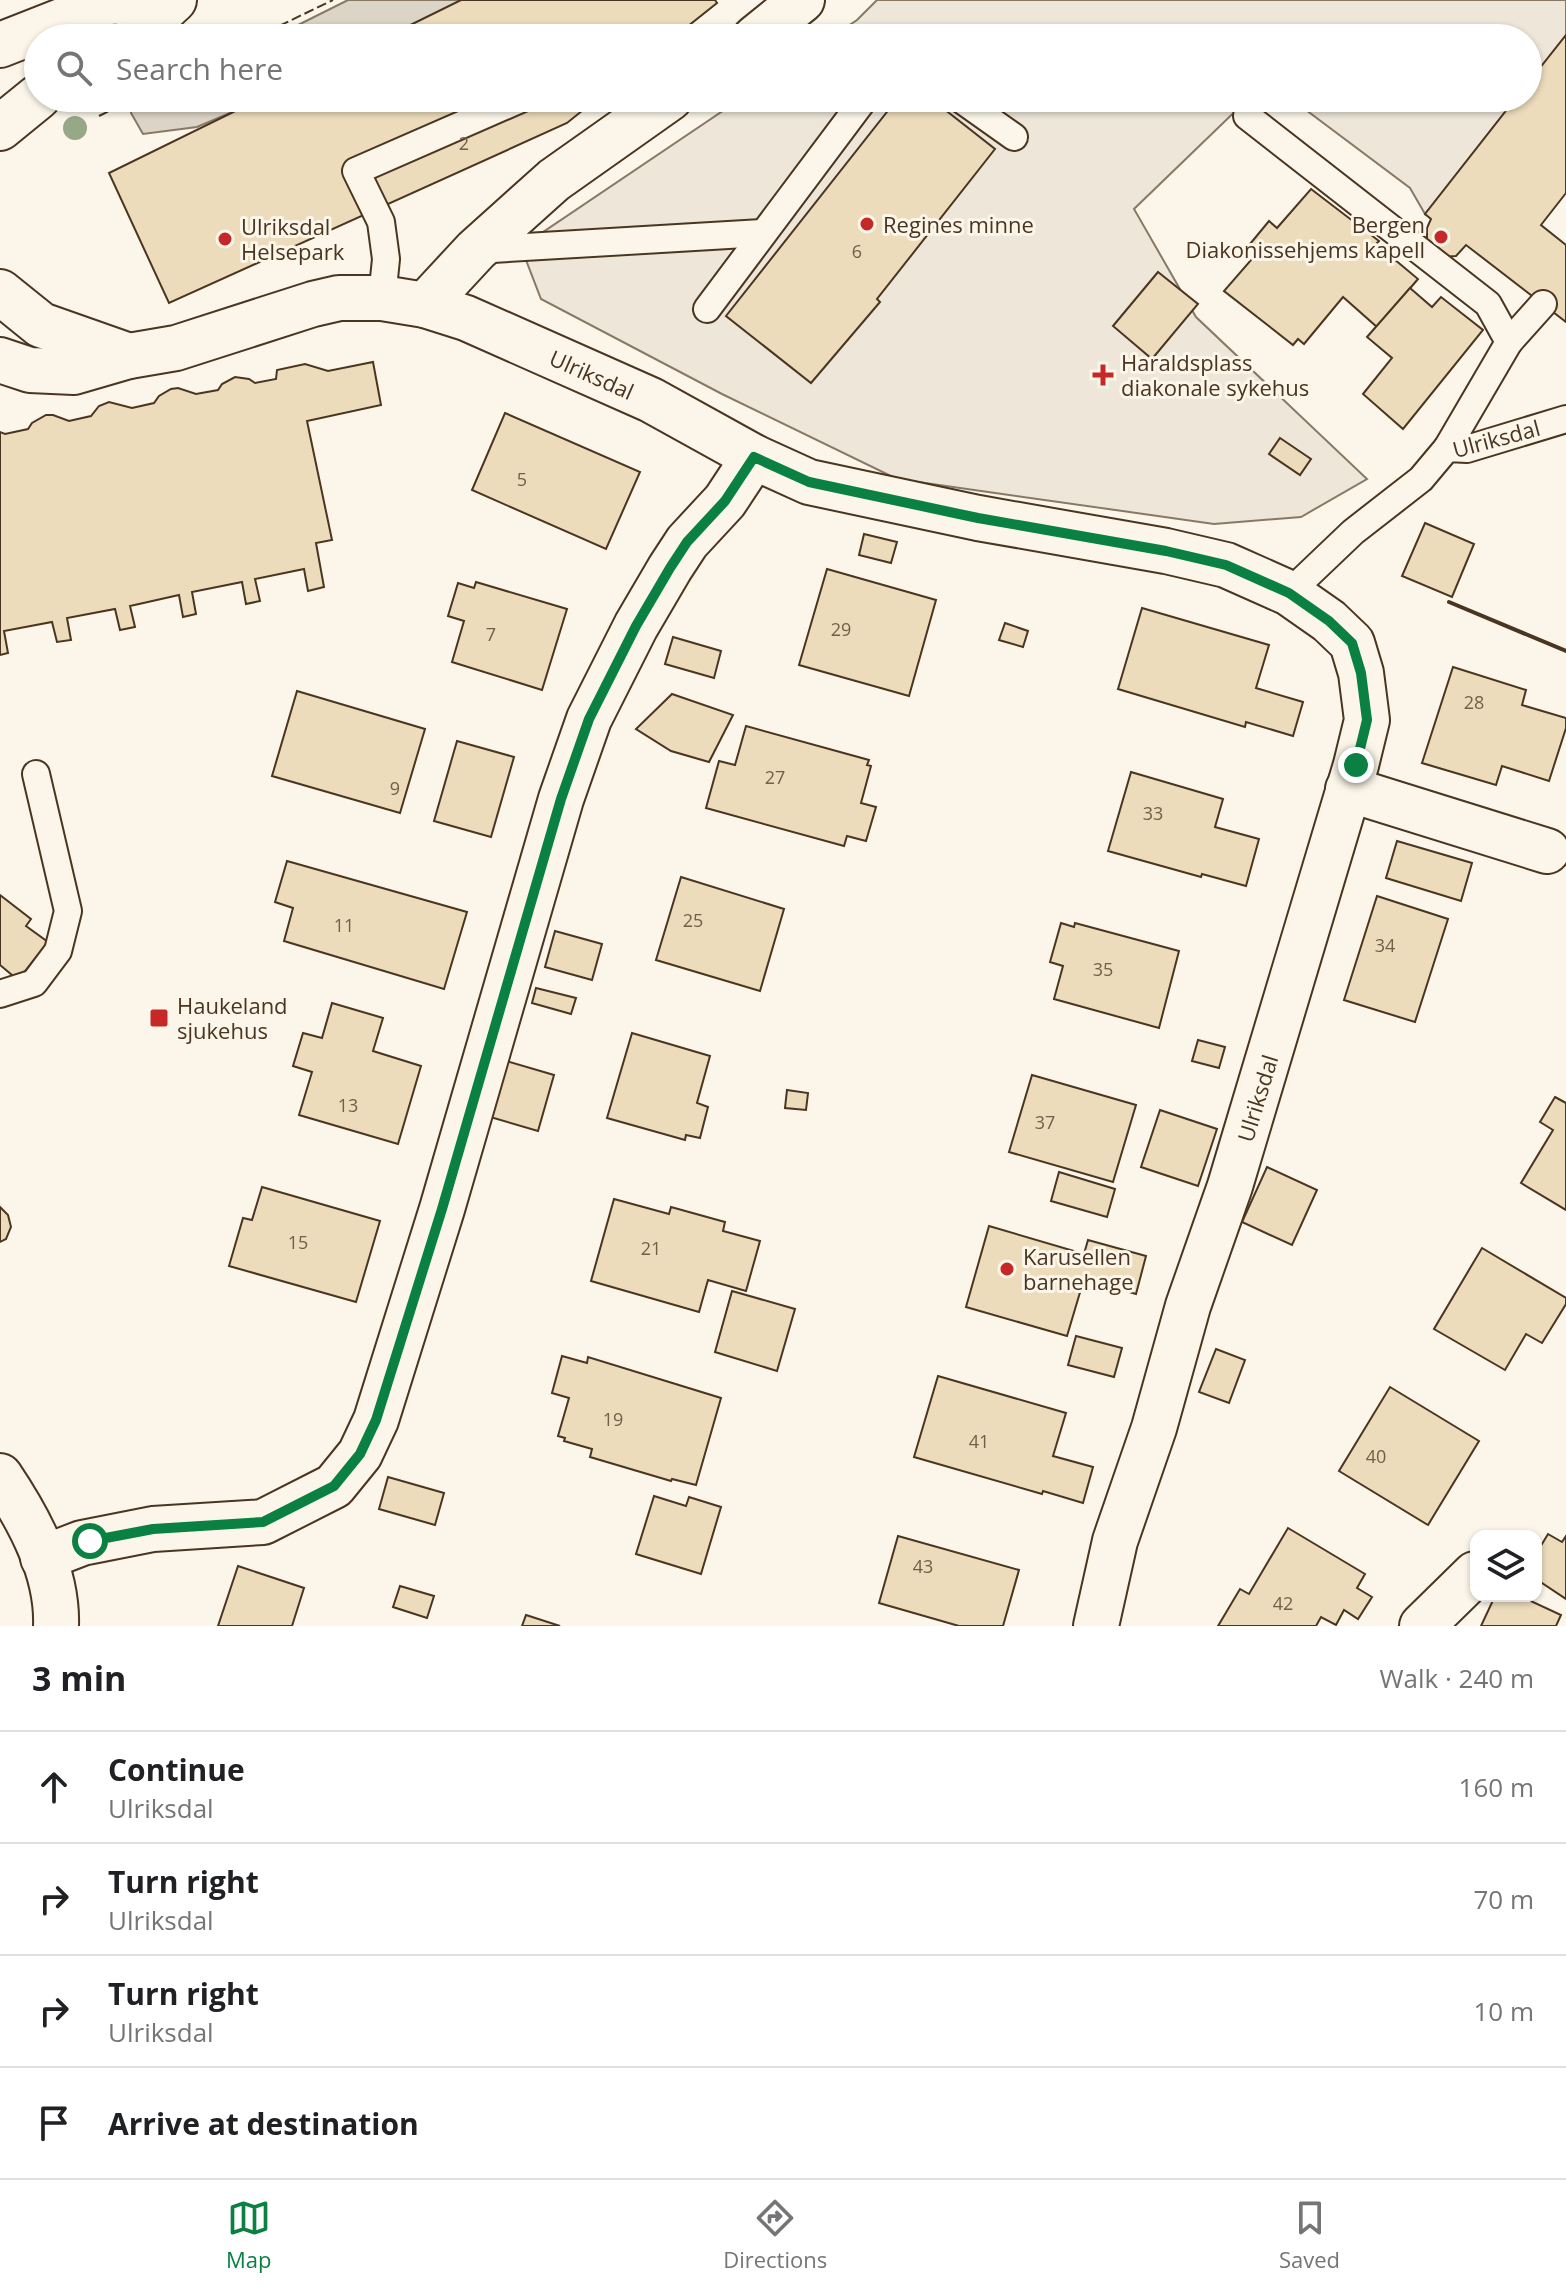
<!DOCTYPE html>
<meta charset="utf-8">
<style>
body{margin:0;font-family:"Open Sans",sans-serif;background:#f6f6f6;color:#202124}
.controls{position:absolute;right:24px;bottom:24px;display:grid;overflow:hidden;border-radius:16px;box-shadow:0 2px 6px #0004}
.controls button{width:72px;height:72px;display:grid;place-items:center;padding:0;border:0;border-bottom:2px solid #e0e0e0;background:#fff;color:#202124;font:40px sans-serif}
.stop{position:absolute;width:24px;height:24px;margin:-18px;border:6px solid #0b8043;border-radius:50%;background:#fff}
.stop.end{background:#0b8043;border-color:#fff;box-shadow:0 2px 8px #0008}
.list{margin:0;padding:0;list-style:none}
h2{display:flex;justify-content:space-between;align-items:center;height:104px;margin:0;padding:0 32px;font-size:34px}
h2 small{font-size:26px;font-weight:400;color:#757577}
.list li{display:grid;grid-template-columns:52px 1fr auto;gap:24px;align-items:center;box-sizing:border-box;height:112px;padding:0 32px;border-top:2px solid #e0e0e0}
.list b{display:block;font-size:30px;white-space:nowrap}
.list p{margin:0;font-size:26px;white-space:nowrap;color:#757577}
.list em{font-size:26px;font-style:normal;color:#757577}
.icon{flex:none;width:44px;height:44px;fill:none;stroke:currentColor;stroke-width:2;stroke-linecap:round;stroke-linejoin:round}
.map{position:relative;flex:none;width:1566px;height:1626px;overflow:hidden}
.search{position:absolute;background:#fff;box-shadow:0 2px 6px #0004;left:24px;right:24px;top:24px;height:88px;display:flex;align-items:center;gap:20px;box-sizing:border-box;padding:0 28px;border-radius:44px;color:#757577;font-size:30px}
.sheet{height:552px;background:#fff}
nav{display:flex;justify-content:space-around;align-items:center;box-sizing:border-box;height:112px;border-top:2px solid #e0e0e0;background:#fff;font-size:22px;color:#757577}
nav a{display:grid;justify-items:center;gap:4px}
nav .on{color:#0b8043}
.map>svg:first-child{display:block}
</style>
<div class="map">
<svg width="1566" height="1626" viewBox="0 0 1566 1626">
<rect width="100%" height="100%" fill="#fbf6e9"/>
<!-- green -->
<g fill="#ede6d9" stroke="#887966" stroke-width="2">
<polygon points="877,0 1566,0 1566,35 1528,83 1528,38 830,38 857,20"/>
<polygon points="742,98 1249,98 1134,209 1196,317 1367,479 1301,517 1214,524 897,479 722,394 541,299 521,247"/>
<polygon points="1290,98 1516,98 1425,214 1410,188"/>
</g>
<!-- water -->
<g fill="#dcd4c6" stroke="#887966" stroke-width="2">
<polygon points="348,0 476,0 396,38 272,38"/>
<polygon points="148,98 265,98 197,127 143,134 131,113 131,106"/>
</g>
<!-- building -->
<g fill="#ecdcbc" stroke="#4a3520" stroke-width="2">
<polygon points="461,0 715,0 717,3 673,38 384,38"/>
<polygon points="1566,35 1566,193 1541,225 1566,245 1566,322 1466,245 1456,256 1443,257 1427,240 1427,228 1431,219 1425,214 1516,98 1528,98 1528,83"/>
<polygon points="262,98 598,98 567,123 169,303 109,173"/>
<polygon points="898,98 930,98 995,149 877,299 880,302 811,383 726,316"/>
<polygon points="1311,189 1379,241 1376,244 1418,279 1377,327 1343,297 1304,344 1298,339 1293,345 1224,291 1258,252 1250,244 1269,221 1277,228"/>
<polygon points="1158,272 1198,304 1152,359 1113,326"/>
<polygon points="1410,288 1432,307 1441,297 1483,330 1403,429 1363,394 1392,358 1367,337"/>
<polygon points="373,362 381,405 307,421 332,540 316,543 324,587 308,591 304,569 255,579 260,601 246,604 242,582 192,592 196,614 183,617 179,595 130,606 135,627 120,630 115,609 67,618 71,640 57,642 52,622 4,631 8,653 0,655 0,432 5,434 28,429 32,423 46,415 53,415 69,421 91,416 99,406 109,402 132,408 154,403 159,396 171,389 178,388 196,394 218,390 222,384 235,377 249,379 255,383 276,379 277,370 305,364 328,371"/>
<polygon points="505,413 640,472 606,549 472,490"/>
<polygon points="1280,438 1311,459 1300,475 1269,454"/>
<polygon points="1425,523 1474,544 1452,597 1402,576"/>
<polygon points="864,534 897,542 891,563 859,555"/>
<polygon points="827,569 936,600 909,696 799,665"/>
<polygon points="476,582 567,609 542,690 452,662 464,621 448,616 458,583 474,588"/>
<polygon points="1142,608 1269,645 1256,688 1303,702 1293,736 1246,722 1245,727 1118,689"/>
<polygon points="1005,623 1028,631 1023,647 999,640"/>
<polygon points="673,637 721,651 714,678 665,664"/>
<polygon points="1453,667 1526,690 1522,705 1566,718 1566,728 1549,781 1502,766 1496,785 1422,763"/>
<polygon points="297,691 425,729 400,813 272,776"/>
<polygon points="672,694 733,715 709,762 671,751 636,729"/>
<polygon points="746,726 869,760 867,765 871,766 861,803 876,807 866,841 847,836 844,846 706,808 719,761 735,765"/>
<polygon points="457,741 514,757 491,837 434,821"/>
<polygon points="1131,772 1223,799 1215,827 1259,839 1246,886 1202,874 1201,877 1108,851"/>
<polygon points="1397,841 1472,863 1461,901 1386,878"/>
<polygon points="287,861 467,912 444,989 284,941 293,908 275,902"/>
<polygon points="681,877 784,909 760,991 656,960"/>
<polygon points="0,895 31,919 26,926 48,942 18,980 0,965"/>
<polygon points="1377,896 1448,919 1415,1022 1344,1000"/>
<polygon points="1061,923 1074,927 1075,923 1179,951 1159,1028 1054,999 1063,966 1050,962"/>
<polygon points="555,931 602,944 592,980 545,967"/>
<polygon points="536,988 576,998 571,1014 532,1003"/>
<polygon points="332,1003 383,1018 373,1051 421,1066 398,1144 299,1115 312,1072 293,1066 303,1033 322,1038"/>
<polygon points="632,1033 710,1056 697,1103 708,1107 700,1138 686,1135 685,1140 607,1118"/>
<polygon points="1198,1040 1225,1047 1219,1068 1192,1061"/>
<polygon points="503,1060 554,1075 538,1131 487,1116"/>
<polygon points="1032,1075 1136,1105 1113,1182 1009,1152"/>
<polygon points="787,1090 808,1093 806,1110 785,1108"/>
<polygon points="1555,1097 1566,1103 1566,1210 1521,1183 1553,1130 1540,1122"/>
<polygon points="1160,1110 1217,1129 1198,1186 1141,1167"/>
<polygon points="1267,1167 1317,1190 1292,1245 1242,1222"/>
<polygon points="1059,1172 1115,1189 1107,1217 1051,1201"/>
<polygon points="262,1187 380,1221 356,1302 229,1266 243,1218 252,1220"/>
<polygon points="614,1199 669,1214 671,1207 725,1222 723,1231 760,1241 746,1291 708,1280 699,1312 591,1281"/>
<polygon points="0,1207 8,1215 11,1227 6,1239 0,1242"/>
<polygon points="989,1226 1084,1254 1088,1240 1146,1256 1136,1294 1084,1279 1067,1336 966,1307"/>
<polygon points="1482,1248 1566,1298 1566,1304 1542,1343 1526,1334 1505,1370 1434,1329"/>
<polygon points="732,1291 795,1309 777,1371 715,1352"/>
<polygon points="1076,1336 1122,1348 1114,1377 1068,1365"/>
<polygon points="1216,1349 1245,1360 1229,1403 1199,1392"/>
<polygon points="562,1356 587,1363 588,1357 721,1398 696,1485 672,1479 671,1481 590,1457 592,1449 564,1441 565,1438 558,1436 569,1398 552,1393"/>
<polygon points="938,1376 1066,1413 1053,1456 1093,1467 1083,1503 1043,1491 1042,1494 914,1457"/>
<polygon points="1390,1387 1479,1441 1428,1525 1339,1471"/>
<polygon points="388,1477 444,1493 435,1525 379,1509"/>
<polygon points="654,1496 686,1506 689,1497 721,1507 701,1574 636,1554"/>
<polygon points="1288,1528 1365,1574 1357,1588 1372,1597 1358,1619 1344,1610 1336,1625 1321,1617 1316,1626 1218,1626 1240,1589 1249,1594"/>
<polygon points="1548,1534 1562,1542 1566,1536 1566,1599 1536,1579 1536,1554"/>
<polygon points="898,1536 1019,1570 1003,1626 959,1626 879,1603"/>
<polygon points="238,1566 304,1588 292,1626 218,1626"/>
<polygon points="400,1586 434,1596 427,1618 393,1607"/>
<polygon points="1495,1596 1520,1596 1561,1615 1556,1626 1481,1626"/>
<polygon points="526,1615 560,1626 522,1626"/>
</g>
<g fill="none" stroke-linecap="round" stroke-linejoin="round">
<!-- service casing -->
<g stroke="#4a3520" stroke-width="30">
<g id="service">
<polyline points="959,98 1014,137"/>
<polyline points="1247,116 1488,304 1509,342 1447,448"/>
<polyline points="476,250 762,233"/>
<polyline points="382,298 386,259 381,222 356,171 523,98"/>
<polyline points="707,309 865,98"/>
<polyline points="1509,342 1543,304"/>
<polyline points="1289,593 1353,532 1421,479 1447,448 1467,449 1566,419"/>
<polyline points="0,994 34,983 58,951 68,911 36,774"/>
</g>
</g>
<!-- minor casing -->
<g stroke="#4a3520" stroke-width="48">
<g id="minor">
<polyline points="755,38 802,0"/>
<polyline points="0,292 41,325 129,356"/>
<polyline points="425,305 476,250 554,180 670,98"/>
<polyline points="0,360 30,370 74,372 129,356 176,348 313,304 339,298 382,298 425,305 466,318 651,400 754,457 809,482 978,518 1166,551 1226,565 1289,593 1329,621 1352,643 1361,673 1367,720 1356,765 1230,1186 1188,1306 1154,1428 1115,1541 1096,1626"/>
<polyline points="1348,789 1547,851"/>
<path d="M0 1476C29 1519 58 1572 56 1626"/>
<polyline points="43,1558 82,1543 153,1529 263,1522 334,1486 360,1454 376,1420 442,1209 561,799 589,719 636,626 670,568 687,542 725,501 754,457"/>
<polyline points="1422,1626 1475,1574"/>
</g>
</g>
<!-- primary casing -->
<g stroke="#4a3520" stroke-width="48">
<g id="primary">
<polyline points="133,38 174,0"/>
<polyline points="0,45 110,2 137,0"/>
<polyline points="0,128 38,97"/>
</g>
</g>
<!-- service -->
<use href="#service" stroke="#fbf6e9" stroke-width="26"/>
<!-- minor -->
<use href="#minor" stroke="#fbf6e9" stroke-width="44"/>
<!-- primary -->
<use href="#primary" stroke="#fbf6e9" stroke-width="44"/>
<!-- fence -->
<g stroke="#4a3520" stroke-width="2" stroke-dasharray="10 4" stroke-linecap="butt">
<polyline points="254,38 333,0"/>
<polyline points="99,116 135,98"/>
</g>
<!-- wall -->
<polyline stroke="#4a3520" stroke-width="4" points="1449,602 1566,651"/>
</g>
<!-- trees -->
<circle fill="#96a887" cx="75" cy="128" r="12"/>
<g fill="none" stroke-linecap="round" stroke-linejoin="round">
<!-- route -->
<polyline stroke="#0b8043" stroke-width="10" points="90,1541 153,1529 263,1522 334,1486 360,1454 376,1420 442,1209 561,799 589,719 636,626 670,568 687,542 725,501 754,457 809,482 978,518 1166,551 1226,565 1289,593 1329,621 1352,643 1361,673 1367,720 1356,765"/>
</g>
<!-- markers -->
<g fill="#c62828" stroke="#fbf6e9" stroke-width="3">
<circle cx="867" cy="224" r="8"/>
<circle cx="1441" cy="237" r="8"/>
<circle cx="225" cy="239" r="8"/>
<path d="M1099 363h8v8h8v8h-8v8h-8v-8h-8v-8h8z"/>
<rect x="149" y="1008" width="20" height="20" rx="4"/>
<circle cx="1007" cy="1269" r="8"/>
</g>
<g text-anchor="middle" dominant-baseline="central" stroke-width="6" stroke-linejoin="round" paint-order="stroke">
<!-- number labels -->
<g font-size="18" fill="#725f47">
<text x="464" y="143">2</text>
<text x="857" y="251">6</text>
<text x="522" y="479">5</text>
<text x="841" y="629">29</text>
<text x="491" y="634">7</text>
<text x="1474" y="702">28</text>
<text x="775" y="777">27</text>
<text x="395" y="788">9</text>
<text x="1153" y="813">33</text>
<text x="693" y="920">25</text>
<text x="344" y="925">11</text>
<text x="1385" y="945">34</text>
<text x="1103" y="969">35</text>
<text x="348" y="1105">13</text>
<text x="1045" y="1122">37</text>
<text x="298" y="1242">15</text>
<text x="651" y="1248">21</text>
<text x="613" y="1419">19</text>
<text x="979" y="1441">41</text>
<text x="1376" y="1456">40</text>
<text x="923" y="1566">43</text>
<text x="1283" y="1603">42</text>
</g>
<!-- poi labels -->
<g font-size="22" fill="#4a3520" stroke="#fbf6e9" text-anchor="start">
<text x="883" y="224">Regines minne</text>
<text x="1425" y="224" text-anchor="end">Bergen<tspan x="1425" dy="25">Diakonissehjems kapell</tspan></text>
<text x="241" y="226">Ulriksdal<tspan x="241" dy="25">Helsepark</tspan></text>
<text x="1121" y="362">Haraldsplass<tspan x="1121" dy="25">diakonale sykehus</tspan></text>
<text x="177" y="1005">Haukeland<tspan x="177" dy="25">sjukehus</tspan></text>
<text x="1023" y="1256">Karusellen<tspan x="1023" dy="25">barnehage</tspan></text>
</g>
<!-- street labels -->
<g font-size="22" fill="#4a3520" stroke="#fbf6e9">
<text transform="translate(592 374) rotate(24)">Ulriksdal</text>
<text transform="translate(1496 438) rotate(-15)">Ulriksdal</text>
<text transform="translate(1257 1098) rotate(-73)">Ulriksdal</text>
</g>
</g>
</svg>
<div class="controls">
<button><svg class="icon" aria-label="layers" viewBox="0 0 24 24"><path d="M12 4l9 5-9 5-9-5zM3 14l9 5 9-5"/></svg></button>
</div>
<div class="stop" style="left:90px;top:1541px"></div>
<div class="stop end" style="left:1356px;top:765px"></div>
<div class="search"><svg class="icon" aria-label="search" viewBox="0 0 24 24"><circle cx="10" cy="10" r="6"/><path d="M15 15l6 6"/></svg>Search here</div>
</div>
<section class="sheet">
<h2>3 min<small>Walk · 240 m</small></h2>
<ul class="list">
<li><svg class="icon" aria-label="ahead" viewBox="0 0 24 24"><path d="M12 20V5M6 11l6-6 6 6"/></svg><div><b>Continue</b><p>Ulriksdal</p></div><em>160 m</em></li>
<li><svg class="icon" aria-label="right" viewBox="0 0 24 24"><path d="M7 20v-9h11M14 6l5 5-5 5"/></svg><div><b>Turn right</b><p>Ulriksdal</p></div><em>70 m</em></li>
<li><svg class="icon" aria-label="right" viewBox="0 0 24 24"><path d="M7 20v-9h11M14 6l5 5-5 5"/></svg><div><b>Turn right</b><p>Ulriksdal</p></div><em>10 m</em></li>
<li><svg class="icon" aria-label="arrive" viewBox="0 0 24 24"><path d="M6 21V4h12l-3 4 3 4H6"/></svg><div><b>Arrive at destination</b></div></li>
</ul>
</section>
<nav>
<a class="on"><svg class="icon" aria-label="map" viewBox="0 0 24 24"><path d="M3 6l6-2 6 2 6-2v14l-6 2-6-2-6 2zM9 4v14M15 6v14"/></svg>Map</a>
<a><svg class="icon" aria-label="directions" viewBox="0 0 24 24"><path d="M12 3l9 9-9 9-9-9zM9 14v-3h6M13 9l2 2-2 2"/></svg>Directions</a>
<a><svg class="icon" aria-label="saved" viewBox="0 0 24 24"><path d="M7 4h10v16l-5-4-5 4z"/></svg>Saved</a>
</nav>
